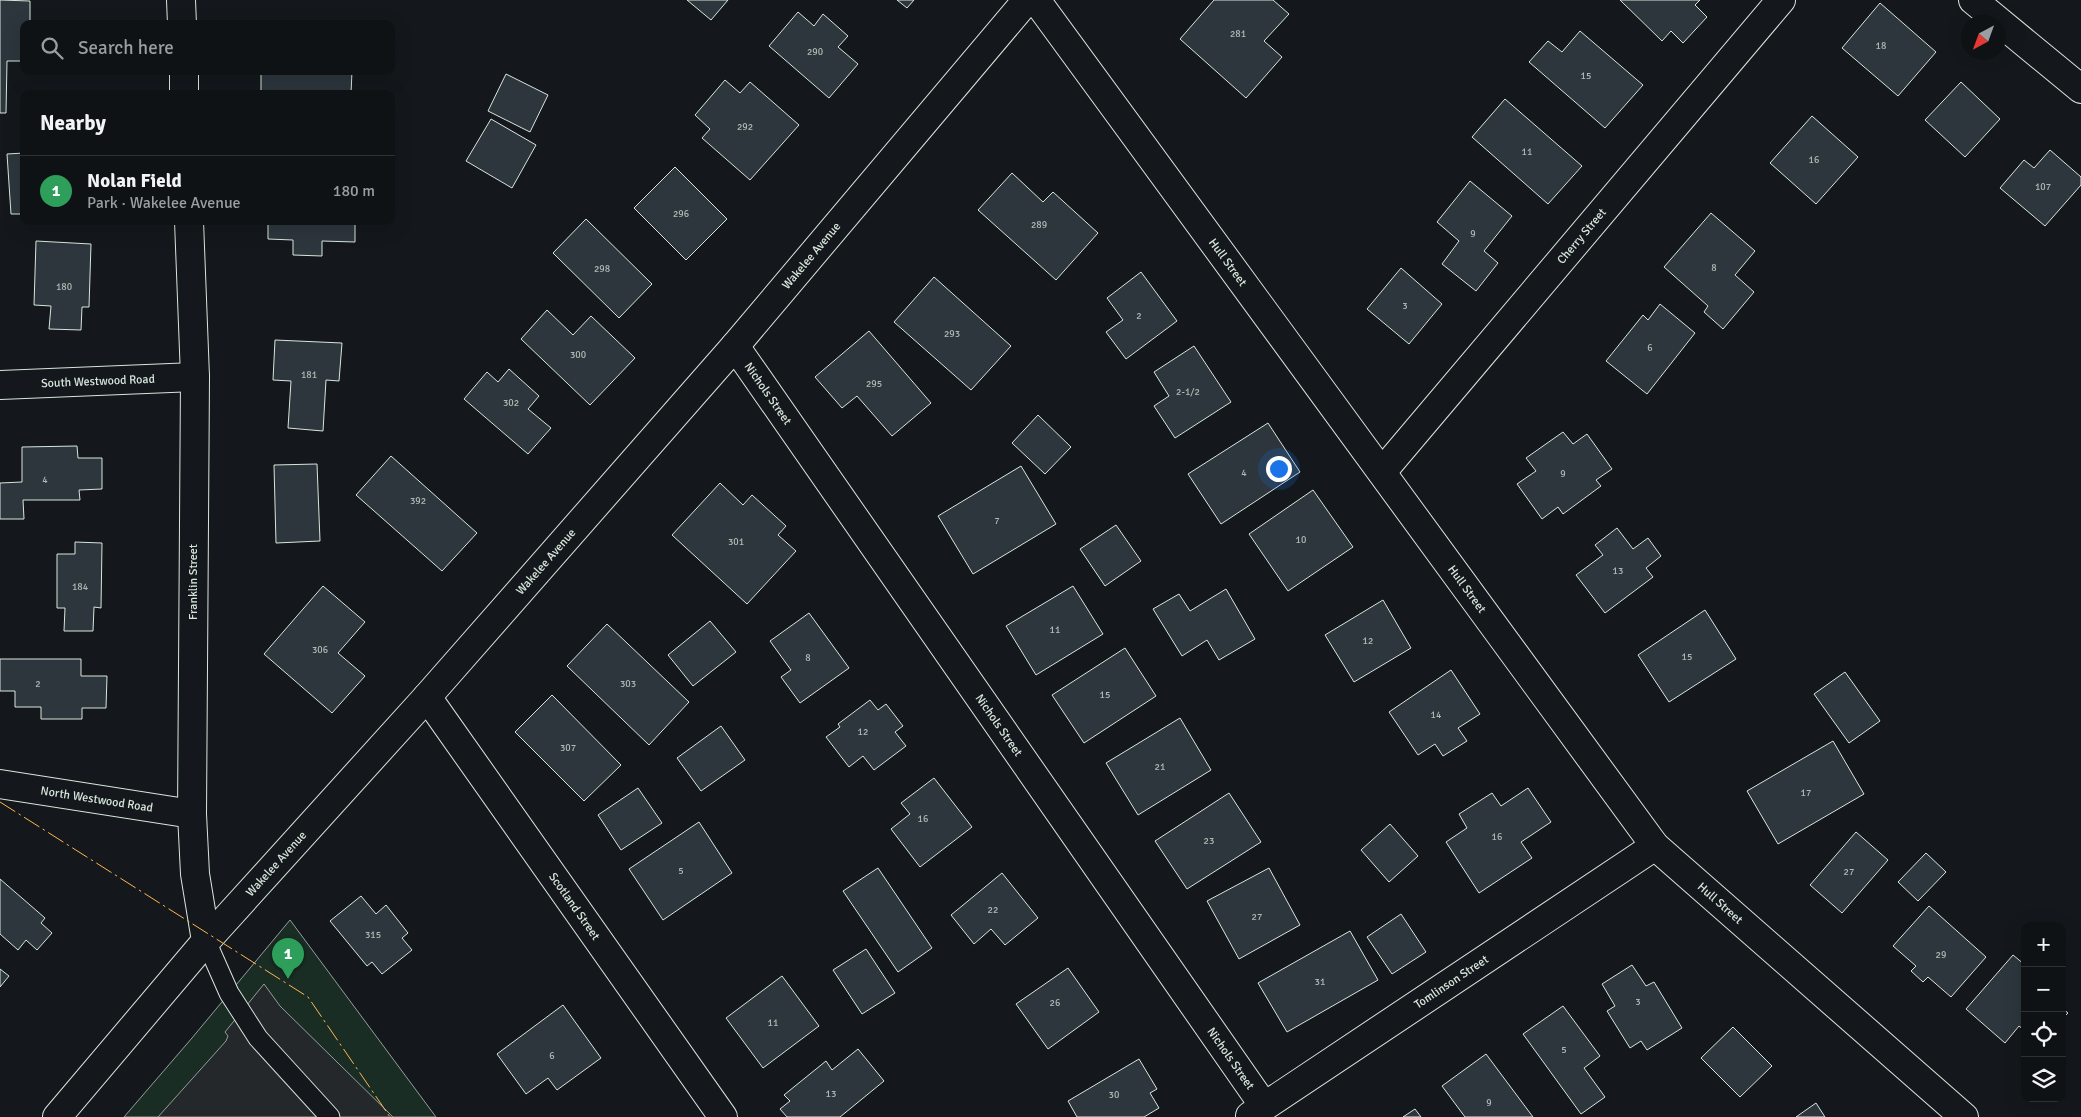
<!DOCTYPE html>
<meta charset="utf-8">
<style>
body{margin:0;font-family:Signika,sans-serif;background:#1d2022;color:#f1f3f6}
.controls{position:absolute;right:15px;bottom:15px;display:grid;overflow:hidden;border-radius:10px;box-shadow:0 5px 20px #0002}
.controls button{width:45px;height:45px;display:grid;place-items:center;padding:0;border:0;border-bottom:1px solid #2f3234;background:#0f1215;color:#f1f3f6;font:25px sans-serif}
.compass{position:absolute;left:1961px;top:15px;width:45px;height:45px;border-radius:50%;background:#0f1215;box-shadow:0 5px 20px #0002;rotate:221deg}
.you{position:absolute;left:1278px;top:468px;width:18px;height:18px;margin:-12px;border:4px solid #fff;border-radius:50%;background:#1a73e8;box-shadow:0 0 0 8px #1a73e833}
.badge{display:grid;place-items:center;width:32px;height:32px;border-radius:50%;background:#b45309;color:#fff;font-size:16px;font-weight:700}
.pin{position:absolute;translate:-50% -41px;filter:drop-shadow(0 1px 2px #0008)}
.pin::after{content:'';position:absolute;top:26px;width:18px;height:15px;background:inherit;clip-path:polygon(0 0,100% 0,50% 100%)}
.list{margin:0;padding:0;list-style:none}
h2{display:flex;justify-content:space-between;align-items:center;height:65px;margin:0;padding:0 20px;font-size:21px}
h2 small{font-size:16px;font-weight:400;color:#9b9ea0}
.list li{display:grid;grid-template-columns:32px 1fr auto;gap:15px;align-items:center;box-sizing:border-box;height:70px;padding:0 20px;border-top:1px solid #2f3234}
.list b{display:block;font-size:19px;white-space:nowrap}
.list p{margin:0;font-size:16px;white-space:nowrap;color:#9b9ea0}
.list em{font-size:16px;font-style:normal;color:#9b9ea0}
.icon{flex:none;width:28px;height:28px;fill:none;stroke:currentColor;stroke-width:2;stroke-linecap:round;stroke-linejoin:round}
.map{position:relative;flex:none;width:2081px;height:1117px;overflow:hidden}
.search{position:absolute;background:#0f1215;box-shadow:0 5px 20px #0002;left:20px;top:20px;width:375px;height:55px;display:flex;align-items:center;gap:12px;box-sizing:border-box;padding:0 18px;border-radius:10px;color:#9b9ea0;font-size:19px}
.panel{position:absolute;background:#0f1215;box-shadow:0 5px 20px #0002;left:20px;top:90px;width:375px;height:135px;border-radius:10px}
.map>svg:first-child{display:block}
</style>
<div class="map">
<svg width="2081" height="1117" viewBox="0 0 2081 1117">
<rect width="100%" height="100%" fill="#14181c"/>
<!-- green -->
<polygon fill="#1a2d24" stroke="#939e99" points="290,920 436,1117 124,1117 192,1038"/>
<!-- parking -->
<polygon fill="#24282b" stroke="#939e99" points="264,984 280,1006 393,1117 158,1117 226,1041 228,1036 225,1032"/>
<!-- building -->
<g fill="#2c363c" stroke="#d8e6dc">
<polygon points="0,0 30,1 30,24 24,24 24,61 7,61 6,113 0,113"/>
<polygon points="687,0 728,0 711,20"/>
<polygon points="897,0 914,0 907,8"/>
<polygon points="1214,0 1273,0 1289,14 1264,41 1282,57 1246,98 1180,39"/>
<polygon points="1620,0 1700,0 1695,5 1707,17 1683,43 1671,31 1662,41"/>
<polygon points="1880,3 1936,52 1898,96 1842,48"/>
<polygon points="798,12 814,26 823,14 848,36 838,47 858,64 829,98 769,46"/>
<polygon points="1580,31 1643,85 1605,128 1529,62 1548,41 1562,52"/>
<polygon points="261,71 352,71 351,94 261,94"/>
<polygon points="506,74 548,95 530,132 488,111"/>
<polygon points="725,80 740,93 750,82 799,125 750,180 702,138 710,129 695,115"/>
<polygon points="1961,82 2000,119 1965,157 1925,120"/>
<polygon points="1505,99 1582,166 1548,204 1472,137"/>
<polygon points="1812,116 1858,157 1816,204 1770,163"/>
<polygon points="491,119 536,145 512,188 466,161"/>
<polygon points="2050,150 2081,177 2081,185 2045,226 2000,188 2024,160 2034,168"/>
<polygon points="24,153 24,214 11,214 7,154"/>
<polygon points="675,167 727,219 686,260 634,208"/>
<polygon points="1012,173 1043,202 1053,192 1098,233 1056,280 978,210"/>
<polygon points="1470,181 1512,216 1484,251 1498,263 1476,291 1442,264 1459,241 1437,222"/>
<polygon points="1711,213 1755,251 1735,275 1754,292 1723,329 1704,312 1708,306 1664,267"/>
<polygon points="586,219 652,284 619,318 553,253"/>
<polygon points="268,221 355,221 355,242 322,241 322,256 293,255 293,240 268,239"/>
<polygon points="36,241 91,244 89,307 82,307 81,330 49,329 51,306 34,305"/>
<polygon points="1401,268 1442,304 1409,344 1367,309"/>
<polygon points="1141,272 1177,321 1126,359 1106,332 1123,320 1107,298"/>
<polygon points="934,277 1011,346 971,390 894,322"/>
<polygon points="1660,304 1695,333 1647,394 1606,361 1643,315 1648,320"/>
<polygon points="547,310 573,335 591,316 635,358 590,405 521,339"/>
<polygon points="869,331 931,403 892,436 857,396 842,408 815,377"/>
<polygon points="275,340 342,343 339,381 326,380 323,431 288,428 291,381 273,380"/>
<polygon points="1194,346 1231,402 1175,438 1154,406 1169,396 1154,372"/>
<polygon points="509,369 539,396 528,409 551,428 528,454 464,399 487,372 498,382"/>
<polygon points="1038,415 1071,447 1045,474 1012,443"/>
<polygon points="1268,423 1300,472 1221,524 1188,474"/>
<polygon points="1563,432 1573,444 1587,434 1612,469 1596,480 1601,486 1563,514 1558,507 1542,519 1517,484 1536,471 1526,458"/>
<polygon points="77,446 78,458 102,458 102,489 79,490 80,500 23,500 24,519 0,519 0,483 22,482 22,447"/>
<polygon points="391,456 477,533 442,571 356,495"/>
<polygon points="317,464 320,541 276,543 274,465"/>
<polygon points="1021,466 1056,524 973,574 938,516"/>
<polygon points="720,483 743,505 752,495 786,526 778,535 796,551 747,604 672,535"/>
<polygon points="1313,490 1353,547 1288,591 1249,534"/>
<polygon points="1116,525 1141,561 1105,586 1080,549"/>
<polygon points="1617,528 1633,549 1648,538 1661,556 1646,568 1653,577 1605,613 1576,575 1603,555 1595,545"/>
<polygon points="75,542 102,543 101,608 94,607 93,631 64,631 65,608 57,608 57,554 75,554"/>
<polygon points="323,586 365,622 338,653 365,676 332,713 264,654"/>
<polygon points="1073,586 1103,634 1036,675 1006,626"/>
<polygon points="1226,589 1255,639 1219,660 1207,640 1182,656 1153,609 1179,594 1190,611"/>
<polygon points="1383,600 1411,648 1354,682 1325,635"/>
<polygon points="1705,610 1736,659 1669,702 1638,655"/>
<polygon points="809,613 849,668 800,703 781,677 791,670 770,641"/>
<polygon points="710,621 736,652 693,686 668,655"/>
<polygon points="607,624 689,702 649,745 567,666"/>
<polygon points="1125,648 1156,696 1084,743 1052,695"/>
<polygon points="0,659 81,659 81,676 107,676 106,708 82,708 82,719 41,719 41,707 15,707 15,691 0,691"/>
<polygon points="1451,670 1480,714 1458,728 1467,741 1443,756 1435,744 1418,755 1389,712"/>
<polygon points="1845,672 1880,721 1849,743 1814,694"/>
<polygon points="552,695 621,765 584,801 515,732"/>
<polygon points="870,700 878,710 886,704 903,726 895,732 906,746 874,770 863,756 849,767 826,737 840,727 838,724"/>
<polygon points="1180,718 1211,770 1138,815 1106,763"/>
<polygon points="721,726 745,760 701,791 677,758"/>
<polygon points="1833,741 1864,794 1778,844 1747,791"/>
<polygon points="934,778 972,827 920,867 891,829 910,814 901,803"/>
<polygon points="638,788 662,823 621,850 598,815"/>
<polygon points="1528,788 1551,822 1521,842 1532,858 1479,893 1446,842 1467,828 1459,814 1492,793 1501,806"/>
<polygon points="1229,793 1261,842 1187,889 1155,841"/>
<polygon points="699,822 732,873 663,920 629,869"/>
<polygon points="1390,824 1418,856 1389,882 1361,850"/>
<polygon points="1856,832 1888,860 1842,913 1810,885"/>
<polygon points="1926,853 1946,872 1918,901 1898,882"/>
<polygon points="878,868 932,948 898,972 843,891"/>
<polygon points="1269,868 1300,925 1239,959 1207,901"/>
<polygon points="1002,873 1038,918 1005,945 991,929 974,944 951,915"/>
<polygon points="0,879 45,918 41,923 52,933 37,950 26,940 18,950 0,934"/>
<polygon points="361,896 376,914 386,905 408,933 402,938 412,950 382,974 372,962 367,966 330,921"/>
<polygon points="1929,906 1986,957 1951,997 1928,977 1923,982 1911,971 1916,966 1893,946"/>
<polygon points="1401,914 1426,952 1392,974 1367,937"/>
<polygon points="1350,931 1378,980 1287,1032 1258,983"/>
<polygon points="866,949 895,993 862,1014 833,970"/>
<polygon points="2013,955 2025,965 2025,1031 2019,1026 2005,1043 1966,1009"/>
<polygon points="1632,965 1646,986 1654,982 1682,1028 1647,1050 1641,1041 1630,1048 1607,1011 1615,1006 1602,984"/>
<polygon points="1068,968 1099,1012 1048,1049 1016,1004"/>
<polygon points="0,969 9,976 0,987"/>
<polygon points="782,976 819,1026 763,1068 726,1018"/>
<polygon points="563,1005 601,1058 557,1090 548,1078 526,1094 497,1054"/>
<polygon points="1563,1006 1600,1056 1584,1068 1605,1097 1581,1114 1523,1034"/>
<polygon points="2062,1008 2068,1013 2062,1019"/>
<polygon points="1733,1027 1772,1066 1740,1097 1701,1058"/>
<polygon points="858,1049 884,1081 840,1117 787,1117 780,1109 790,1101 784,1095 826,1061 832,1070"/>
<polygon points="1486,1054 1533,1117 1465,1117 1442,1086"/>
<polygon points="1139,1059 1157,1089 1150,1093 1159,1108 1144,1117 1077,1117 1068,1101"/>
<polygon points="1816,1103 1825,1117 1796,1117"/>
<polygon points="1415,1109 1421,1117 1403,1117"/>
</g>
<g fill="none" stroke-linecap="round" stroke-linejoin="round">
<!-- service casing -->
<g stroke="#d8e6dc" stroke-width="21">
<polyline id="service" points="206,941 229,993 258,1038 330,1117"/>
</g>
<!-- minor casing -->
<g stroke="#d8e6dc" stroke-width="30">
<g id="minor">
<path id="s1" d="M1036 0 1655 846 1964 1117"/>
<polyline points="1973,0 2081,89"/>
<path id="s2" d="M735 346 1264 1106"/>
<path id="s3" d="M0 385 195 377"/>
<path id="s4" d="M1382 472 1781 0"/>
<path id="s5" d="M427 697 723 1117"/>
<path id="s6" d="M0 784 192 814"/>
<path id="s7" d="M1250 1116 1655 846"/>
</g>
</g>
<!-- secondary casing -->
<g stroke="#d8e6dc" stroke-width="30">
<g id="secondary">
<polyline points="181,0 182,24"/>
<polyline points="184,71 184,94"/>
<polyline points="189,221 195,377 192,814 195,874 206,941"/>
<path id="s8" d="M57 1117 206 941 427 697 735 346 1027 0"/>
</g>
</g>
<!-- service -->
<use href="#service" stroke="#14181c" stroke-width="19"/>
<!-- minor -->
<use href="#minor" stroke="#14181c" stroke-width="28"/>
<!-- secondary -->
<use href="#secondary" stroke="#14181c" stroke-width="28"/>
<!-- power -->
<polyline stroke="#ffb74d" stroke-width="1" stroke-dasharray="18 4 2.5 4" stroke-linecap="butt" points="0,802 308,997 390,1117"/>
</g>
<g text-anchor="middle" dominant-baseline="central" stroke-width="4" stroke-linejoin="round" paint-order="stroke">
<!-- number labels -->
<g font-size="10" fill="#adbab4">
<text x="1238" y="34">281</text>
<text x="1881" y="46">18</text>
<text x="815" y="52">290</text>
<text x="1586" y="76">15</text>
<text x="745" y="127">292</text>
<text x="1527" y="152">11</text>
<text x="1814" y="160">16</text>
<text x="2043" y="187">107</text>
<text x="681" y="214">296</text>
<text x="1039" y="225">289</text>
<text x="1473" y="234">9</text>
<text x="1714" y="268">8</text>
<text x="602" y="269">298</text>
<text x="64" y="287">180</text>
<text x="1405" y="306">3</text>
<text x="1139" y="316">2</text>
<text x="952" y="334">293</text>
<text x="1650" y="348">6</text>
<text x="578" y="355">300</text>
<text x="309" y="375">181</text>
<text x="874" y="384">295</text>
<text x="1188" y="392">2-1/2</text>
<text x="511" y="403">302</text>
<text x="1244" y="473">4</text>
<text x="1563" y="474">9</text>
<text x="45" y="480">4</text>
<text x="418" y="501">392</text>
<text x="997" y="521">7</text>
<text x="1301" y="540">10</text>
<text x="736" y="542">301</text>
<text x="1618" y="571">13</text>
<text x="80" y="587">184</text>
<text x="1055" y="630">11</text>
<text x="1368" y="641">12</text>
<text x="320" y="650">306</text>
<text x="1687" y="657">15</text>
<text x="808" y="658">8</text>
<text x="38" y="684">2</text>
<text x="628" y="684">303</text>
<text x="1105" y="695">15</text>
<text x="1436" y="715">14</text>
<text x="863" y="732">12</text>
<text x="568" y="748">307</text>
<text x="1160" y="767">21</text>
<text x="1806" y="793">17</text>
<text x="923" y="819">16</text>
<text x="1497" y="837">16</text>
<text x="1209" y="841">23</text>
<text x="681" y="871">5</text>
<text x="1849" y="872">27</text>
<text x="993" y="910">22</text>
<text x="1257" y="917">27</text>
<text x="373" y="935">315</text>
<text x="1941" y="955">29</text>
<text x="1320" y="982">31</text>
<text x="1638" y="1002">3</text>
<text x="1055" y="1003">26</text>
<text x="773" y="1023">11</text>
<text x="1564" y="1050">5</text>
<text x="552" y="1056">6</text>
<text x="831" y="1094">13</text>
<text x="1114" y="1095">30</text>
<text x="1489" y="1103">9</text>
</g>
<!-- street labels -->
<g font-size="12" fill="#d8e6dc" stroke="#14181c">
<text stroke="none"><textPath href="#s4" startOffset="309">Cherry Street</textPath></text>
<text stroke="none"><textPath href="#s8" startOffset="1145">Wakelee Avenue</textPath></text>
<text stroke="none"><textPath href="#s1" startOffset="325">Hull Street</textPath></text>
<text stroke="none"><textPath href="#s3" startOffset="98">South Westwood Road</textPath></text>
<text stroke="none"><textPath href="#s2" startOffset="58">Nichols Street</textPath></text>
<text stroke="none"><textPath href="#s8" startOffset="740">Wakelee Avenue</textPath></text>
<text transform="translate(193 582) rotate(-90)">Franklin Street</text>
<text stroke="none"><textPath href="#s1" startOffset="730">Hull Street</textPath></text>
<text stroke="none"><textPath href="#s2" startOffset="462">Nichols Street</textPath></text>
<text stroke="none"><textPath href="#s6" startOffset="98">North Westwood Road</textPath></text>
<text stroke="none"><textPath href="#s8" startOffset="335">Wakelee Avenue</textPath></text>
<text stroke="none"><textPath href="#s1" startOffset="1135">Hull Street</textPath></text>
<text stroke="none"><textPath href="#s5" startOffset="256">Scotland Street</textPath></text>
<text stroke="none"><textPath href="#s7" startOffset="242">Tomlinson Street</textPath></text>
<text stroke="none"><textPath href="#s2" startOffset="868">Nichols Street</textPath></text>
</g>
</g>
</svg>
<div class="controls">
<button>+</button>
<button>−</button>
<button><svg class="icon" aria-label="locate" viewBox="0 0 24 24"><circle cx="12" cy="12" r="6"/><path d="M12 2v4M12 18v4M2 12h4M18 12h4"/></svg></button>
<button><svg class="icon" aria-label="layers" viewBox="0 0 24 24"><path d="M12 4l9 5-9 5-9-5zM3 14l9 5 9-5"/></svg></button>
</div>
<svg class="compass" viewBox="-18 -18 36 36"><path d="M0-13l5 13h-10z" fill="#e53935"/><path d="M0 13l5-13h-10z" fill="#9b9ea0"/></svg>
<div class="you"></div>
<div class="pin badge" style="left:288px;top:979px;background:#2e9e5b">1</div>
<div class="search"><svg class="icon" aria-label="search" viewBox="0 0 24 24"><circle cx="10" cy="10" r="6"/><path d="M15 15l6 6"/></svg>Search here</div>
<section class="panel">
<h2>Nearby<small></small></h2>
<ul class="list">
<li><span class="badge" style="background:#2e9e5b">1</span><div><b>Nolan Field</b><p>Park · Wakelee Avenue</p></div><em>180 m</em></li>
</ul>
</section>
</div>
